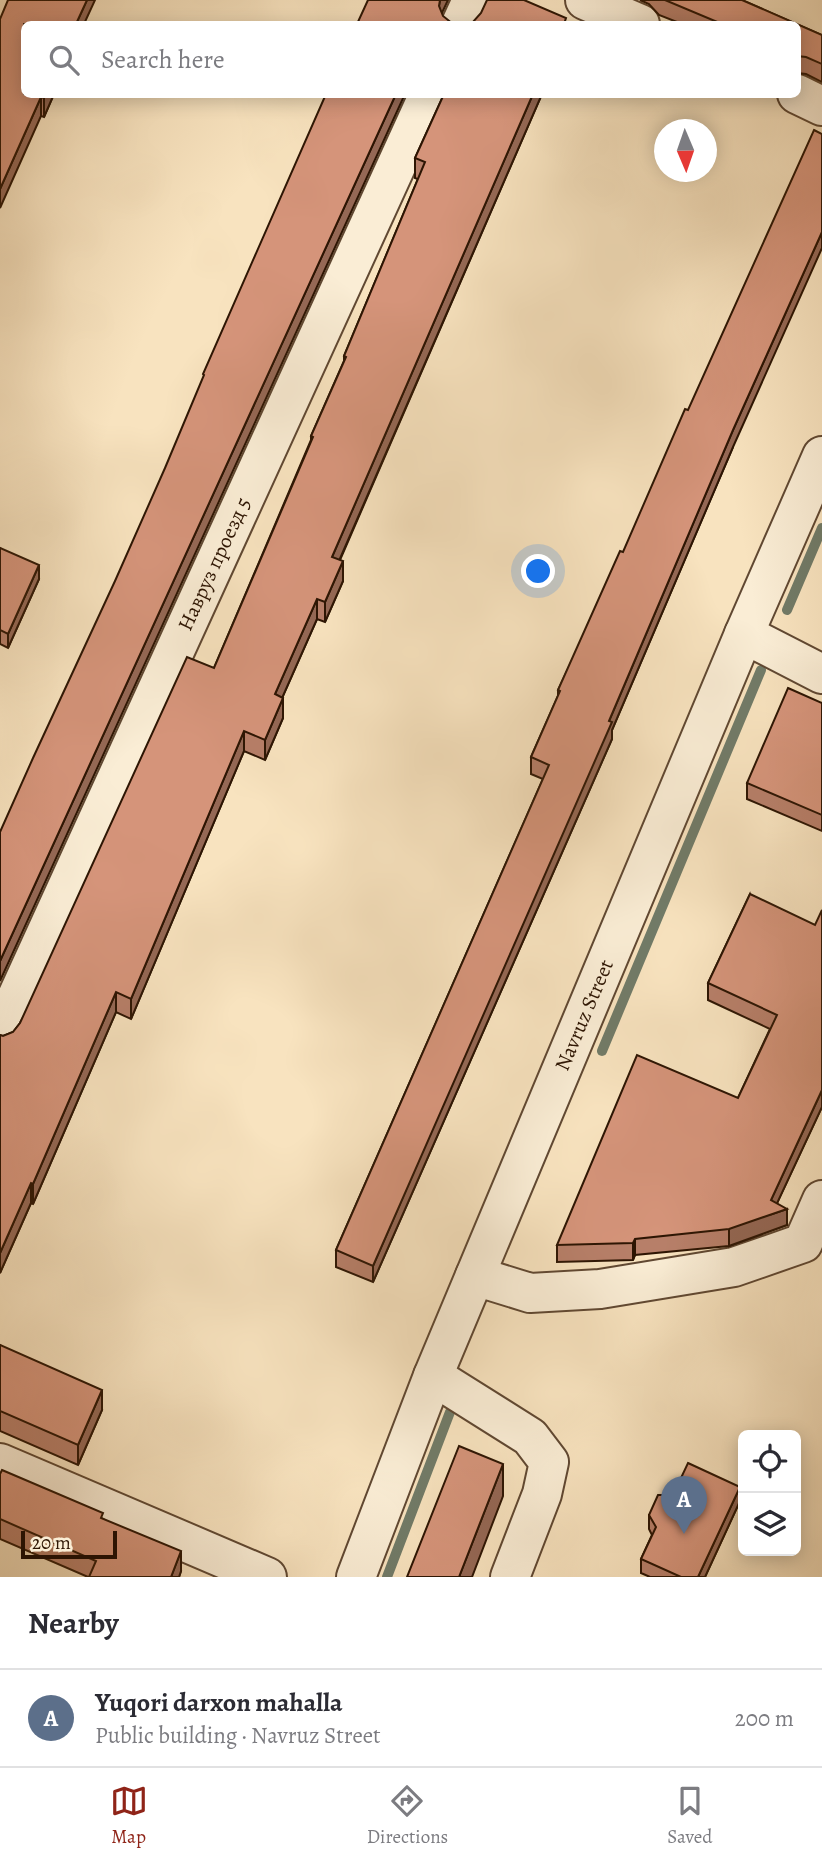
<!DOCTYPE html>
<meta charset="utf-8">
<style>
body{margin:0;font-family:Alegreya,serif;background:#f2f2f3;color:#2b2b33}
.controls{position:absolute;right:21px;bottom:21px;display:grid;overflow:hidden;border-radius:10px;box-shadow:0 4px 18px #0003}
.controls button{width:63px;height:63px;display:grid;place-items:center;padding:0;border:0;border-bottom:2px solid #e1e1e2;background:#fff;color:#2b2b33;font:35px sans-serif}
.compass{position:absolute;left:654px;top:119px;width:63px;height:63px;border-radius:50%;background:#fff;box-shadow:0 4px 18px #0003;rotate:178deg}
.scale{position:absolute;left:21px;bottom:18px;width:96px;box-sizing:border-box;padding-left:7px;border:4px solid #2d1503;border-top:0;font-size:19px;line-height:24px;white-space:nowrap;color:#2d1503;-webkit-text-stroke:5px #faedd5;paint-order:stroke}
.you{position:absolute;left:539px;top:572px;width:24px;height:24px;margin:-18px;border:5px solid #fff;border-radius:50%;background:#1a73e8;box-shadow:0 0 0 10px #1a73e833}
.badge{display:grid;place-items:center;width:46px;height:46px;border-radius:50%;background:#8f2418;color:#fff;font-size:23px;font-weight:700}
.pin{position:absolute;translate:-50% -58px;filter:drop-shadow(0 2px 4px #0008)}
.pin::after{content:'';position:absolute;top:37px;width:24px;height:21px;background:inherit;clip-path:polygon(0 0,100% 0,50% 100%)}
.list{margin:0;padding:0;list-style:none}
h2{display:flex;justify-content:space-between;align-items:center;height:91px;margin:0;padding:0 28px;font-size:30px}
h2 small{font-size:23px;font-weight:400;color:#7c7c81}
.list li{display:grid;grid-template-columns:46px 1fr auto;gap:21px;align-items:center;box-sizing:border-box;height:98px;padding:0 28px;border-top:2px solid #e1e1e2}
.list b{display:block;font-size:26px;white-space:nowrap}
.list p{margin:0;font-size:23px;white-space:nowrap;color:#7c7c81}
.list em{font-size:23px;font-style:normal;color:#7c7c81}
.icon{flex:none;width:38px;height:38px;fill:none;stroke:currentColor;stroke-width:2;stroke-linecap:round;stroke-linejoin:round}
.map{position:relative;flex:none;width:822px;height:1577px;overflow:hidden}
.search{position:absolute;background:#fff;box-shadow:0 4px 18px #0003;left:21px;right:21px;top:21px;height:77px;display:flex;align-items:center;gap:18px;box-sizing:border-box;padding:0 24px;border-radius:10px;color:#7c7c81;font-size:26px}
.sheet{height:189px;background:#fff}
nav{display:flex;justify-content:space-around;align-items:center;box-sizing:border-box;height:98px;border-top:2px solid #e1e1e2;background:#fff;font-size:19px;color:#7c7c81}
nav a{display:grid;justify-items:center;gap:4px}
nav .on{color:#8f2418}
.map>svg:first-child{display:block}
</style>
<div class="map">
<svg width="822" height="1577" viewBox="0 0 822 1577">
<rect width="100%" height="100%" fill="#f8e3bf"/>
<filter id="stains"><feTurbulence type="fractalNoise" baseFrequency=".00286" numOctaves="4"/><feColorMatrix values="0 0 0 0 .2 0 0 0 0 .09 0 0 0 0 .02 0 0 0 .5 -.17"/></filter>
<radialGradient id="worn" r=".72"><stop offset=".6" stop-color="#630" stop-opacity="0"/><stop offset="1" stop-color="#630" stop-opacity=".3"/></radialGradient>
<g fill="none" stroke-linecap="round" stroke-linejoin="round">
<!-- stream -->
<g stroke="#717b68" stroke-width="10">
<polyline points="787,610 822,528"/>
<polyline points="602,1051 761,670"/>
<polyline points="387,1577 450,1412"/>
</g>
<!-- minor casing -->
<g stroke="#604832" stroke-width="42">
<g id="minor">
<polyline points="585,0 640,24"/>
<polyline points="461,24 472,0"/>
<polyline points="797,94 822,106"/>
<polyline points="744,634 822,674"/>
<polyline points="0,1034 429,94"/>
<polyline points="475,1276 530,1293 600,1289 734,1267 803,1243 822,1200"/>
<polyline points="433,1376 530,1437 549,1462 542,1494 510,1577"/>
<polyline points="0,1463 267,1577"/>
<polyline points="356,1577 433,1376 744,634 822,456"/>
</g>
</g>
<!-- minor -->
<use href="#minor" stroke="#faedd5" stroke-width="38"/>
</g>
<!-- wall -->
<g fill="#b77f69" stroke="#2d1503" stroke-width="2">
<polygon points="640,0 742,0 822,35 822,82 806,74 797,73 797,24 682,24 659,15 649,4"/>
<polygon points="24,94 54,94 44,117 41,116"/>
<polygon points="444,94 542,94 340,560 343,581 325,622 317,619 282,698 283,718 265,760 244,751 131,1019 116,1012 33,1204 31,1203 0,1273 0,1035 3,1036 13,1032 20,1023 214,668 311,440 311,436 344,361 344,356 418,179 415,178 415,158"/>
<polygon points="733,447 612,730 612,739 373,1282 336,1267 336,1250 543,779 531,774 531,757 558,696 558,690 623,552"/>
<polygon points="0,548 39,579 8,648 0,644"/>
<polygon points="822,703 822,831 747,799 747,783"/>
<polygon points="750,894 822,1107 777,1203 787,1225 729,1246 635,1255 633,1260 557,1262 557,1245 738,1098 770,1029 708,1000 708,983"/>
<polygon points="0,1345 102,1410 78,1465 0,1431"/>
<polygon points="0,1474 103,1519 181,1571 179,1577 88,1577 0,1539"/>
<polygon points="740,1501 705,1577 650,1577 641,1573 641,1559 652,1535 649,1529 649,1515"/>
</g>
<!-- shaded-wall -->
<g fill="#956855" stroke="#2d1503" stroke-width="2">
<polygon points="87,0 95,0 84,24 76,24"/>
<polygon points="440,0 448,0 441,15 439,6"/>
<polygon points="46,94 54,94 44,117 44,98"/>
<polygon points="396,94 405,94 0,981 0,961"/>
<polygon points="533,94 542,94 332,577 332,557"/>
<polygon points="41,97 41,116 0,208 0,189"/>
<polygon points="822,232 822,248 733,447 612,730 612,739 373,1282 373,1266 609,721 733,430"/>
<polygon points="343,561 343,581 325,622 325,602"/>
<polygon points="39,565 39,579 8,648 8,634"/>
<polygon points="317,599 317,619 275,714 275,694"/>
<polygon points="283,698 283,718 265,760 265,740"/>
<polygon points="244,731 244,751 131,1019 131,999"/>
<polygon points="116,992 116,1012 33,1204 33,1184"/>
<polygon points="822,1090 822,1107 772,1214 787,1209 787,1225 729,1246 729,1229 771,1200"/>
<polygon points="31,1183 31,1203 0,1273 0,1253"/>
<polygon points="635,1239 635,1255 633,1260 633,1243"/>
<polygon points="102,1390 102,1410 78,1465 78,1445"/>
<polygon points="503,1464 503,1496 472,1577 459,1577"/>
<polygon points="740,1487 740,1501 705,1577 698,1577"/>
<polygon points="181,1551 181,1571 179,1577 171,1577"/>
</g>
<!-- building -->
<g fill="#d5947a" stroke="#2d1503" stroke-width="2">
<polygon points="8,0 87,0 76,24 24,24 24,94 46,94 44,98 41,97 0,189 0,19"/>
<polygon points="368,0 440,0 439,6 443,16 453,24 454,24 357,24"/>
<polygon points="487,0 524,0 566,18 564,24 467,24 473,22 481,13"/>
<polygon points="665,0 742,0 822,35 822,64 806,57 797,56 797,24 722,24"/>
<polygon points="326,94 396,94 0,961 0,832 33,758 115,581 165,468 204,375 203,374"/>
<polygon points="444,94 533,94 332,557 343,561 325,602 317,599 275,694 283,698 265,740 244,731 131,999 116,992 33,1184 31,1183 0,1253 0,1035 3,1036 13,1032 20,1023 187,657 214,668 313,437 311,436 346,357 344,356 425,162 415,158"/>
<polygon points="814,130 822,134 822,232 733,430 609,721 612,722 373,1266 336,1250 549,765 531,757 560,691 558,690 620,551 623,552 685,409 688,410"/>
<polygon points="0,548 39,565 8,634 0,630"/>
<polygon points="788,688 822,703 822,815 747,783"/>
<polygon points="750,894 815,925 822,910 822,1090 771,1200 787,1209 729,1229 635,1239 633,1243 557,1245 637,1055 738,1098 777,1015 708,983"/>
<polygon points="0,1345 102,1390 78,1445 0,1411"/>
<polygon points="459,1446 503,1464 459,1577 407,1577"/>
<polygon points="688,1463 740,1487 698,1577 681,1577 641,1559 656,1527 649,1515 658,1495 673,1495"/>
<polygon points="2,1470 103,1513 101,1518 181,1551 171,1577 89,1577 96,1561 0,1519 0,1474"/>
</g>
<g text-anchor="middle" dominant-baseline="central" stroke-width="6" stroke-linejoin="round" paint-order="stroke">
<!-- street labels -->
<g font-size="21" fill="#2d1503" stroke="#faedd5">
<text transform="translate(214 564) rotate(-65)">Навруз проезд 5</text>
<text transform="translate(584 1015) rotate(-67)">Navruz Street</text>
</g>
</g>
<rect width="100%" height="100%" filter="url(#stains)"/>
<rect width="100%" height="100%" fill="url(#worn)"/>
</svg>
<div class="controls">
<button><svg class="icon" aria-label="locate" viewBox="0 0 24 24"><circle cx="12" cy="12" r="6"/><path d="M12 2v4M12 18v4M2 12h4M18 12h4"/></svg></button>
<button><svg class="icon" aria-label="layers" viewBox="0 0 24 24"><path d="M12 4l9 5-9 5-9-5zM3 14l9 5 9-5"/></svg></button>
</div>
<svg class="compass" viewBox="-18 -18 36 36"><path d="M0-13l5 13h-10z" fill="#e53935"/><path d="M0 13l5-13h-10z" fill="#7c7c81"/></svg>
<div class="scale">20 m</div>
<div class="you"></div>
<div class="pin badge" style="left:684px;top:1534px;background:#5c6f8a">A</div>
<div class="search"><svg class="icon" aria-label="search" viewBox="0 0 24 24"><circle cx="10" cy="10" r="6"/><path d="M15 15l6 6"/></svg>Search here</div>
</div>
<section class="sheet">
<h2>Nearby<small></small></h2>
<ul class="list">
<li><span class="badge" style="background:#5c6f8a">A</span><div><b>Yuqori darxon mahalla</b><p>Public building · Navruz Street</p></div><em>200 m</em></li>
</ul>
</section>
<nav>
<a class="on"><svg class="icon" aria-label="map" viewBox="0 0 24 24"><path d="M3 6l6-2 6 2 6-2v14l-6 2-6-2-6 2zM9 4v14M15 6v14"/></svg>Map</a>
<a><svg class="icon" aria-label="directions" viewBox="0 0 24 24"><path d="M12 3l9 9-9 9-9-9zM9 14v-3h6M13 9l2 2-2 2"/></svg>Directions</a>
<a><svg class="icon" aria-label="saved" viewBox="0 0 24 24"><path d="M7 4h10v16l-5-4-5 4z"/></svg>Saved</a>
</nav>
